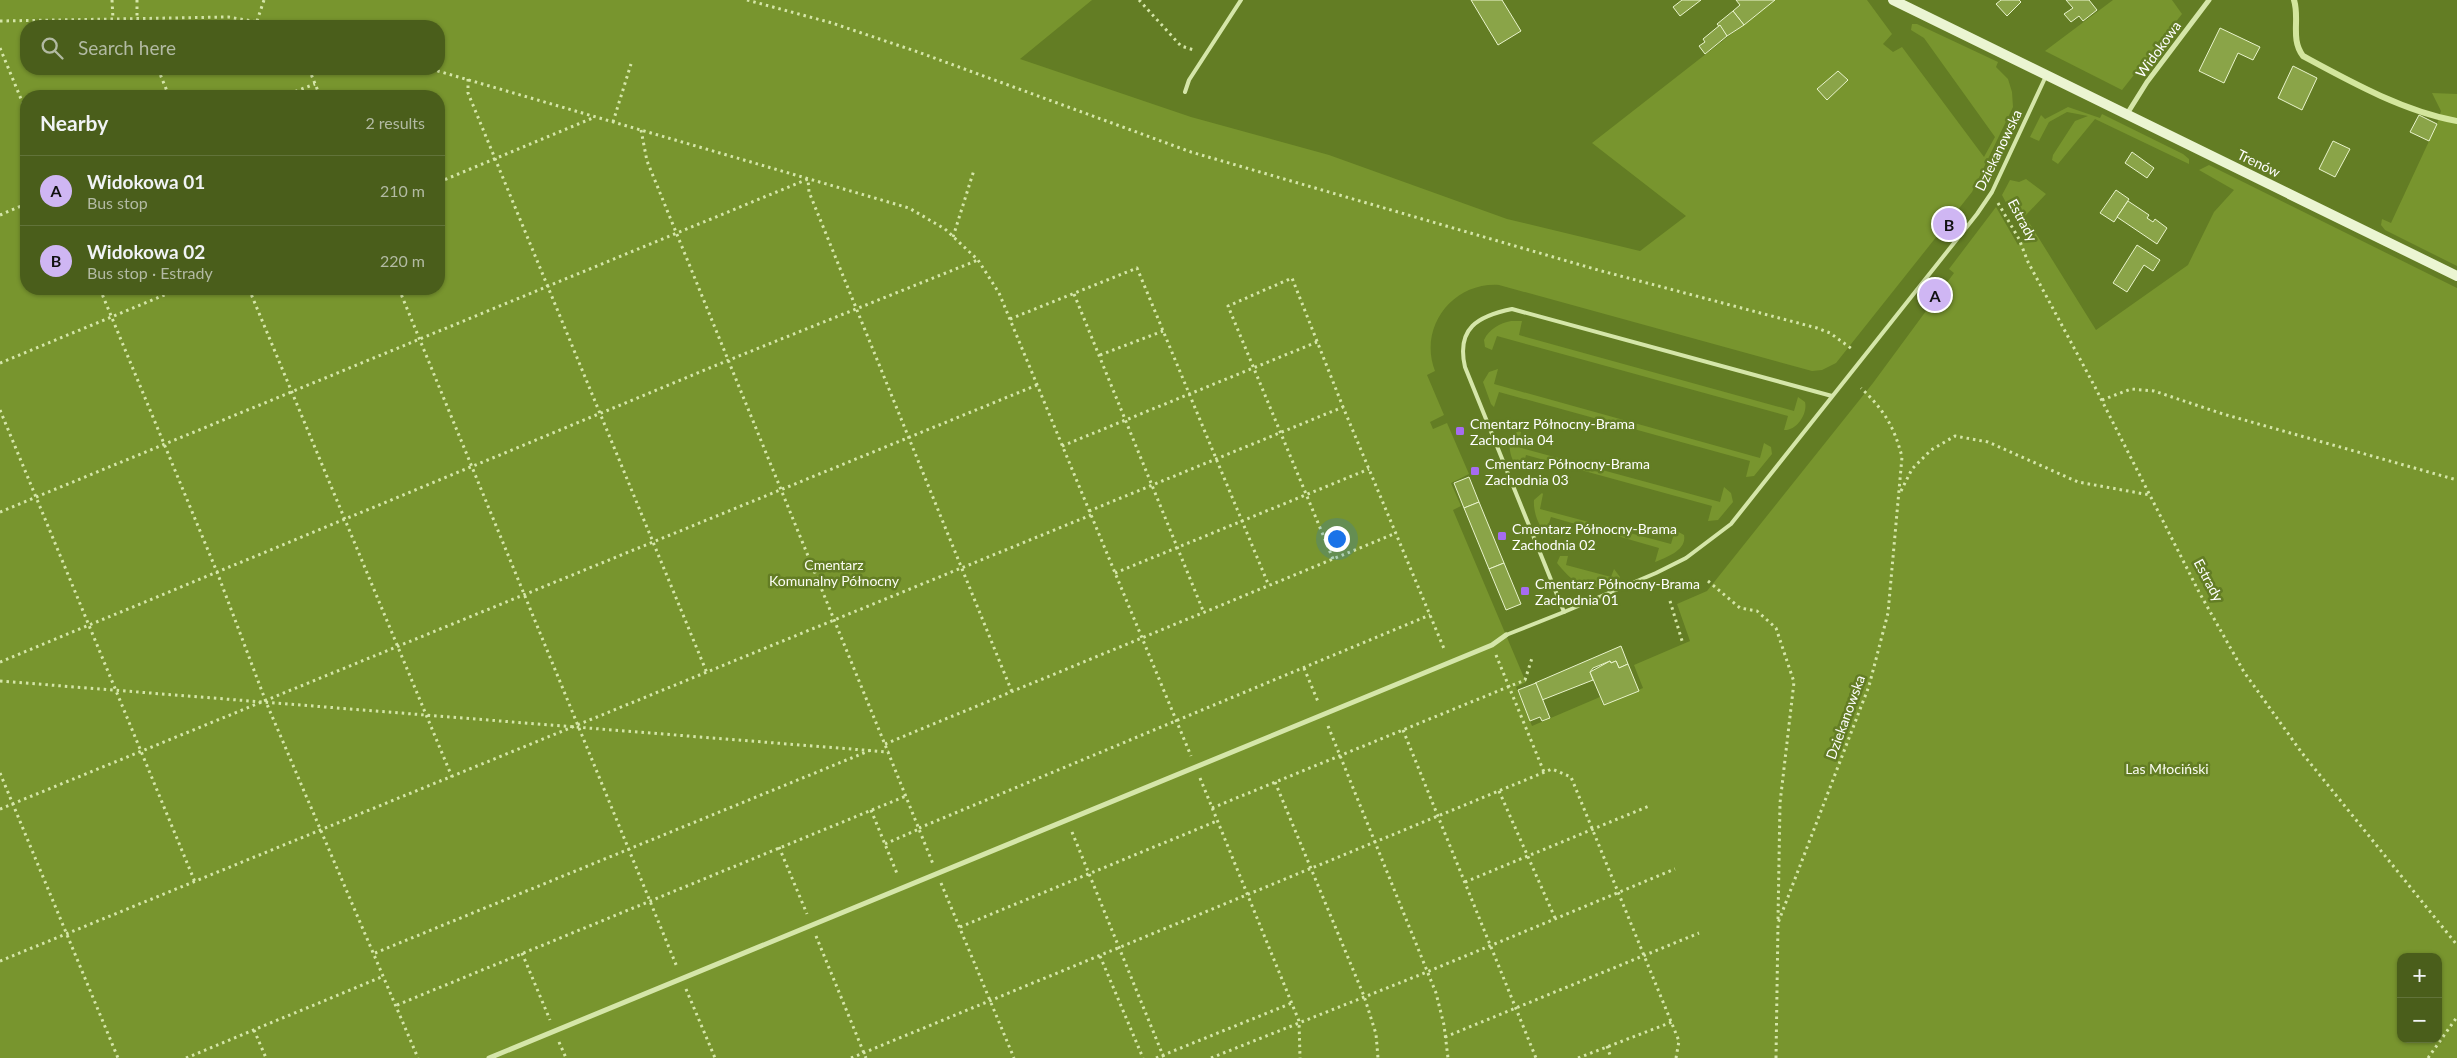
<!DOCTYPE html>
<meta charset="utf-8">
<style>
body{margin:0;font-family:Lato,sans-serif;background:#516424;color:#f1f3f6}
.controls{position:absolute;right:15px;bottom:15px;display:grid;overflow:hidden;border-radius:10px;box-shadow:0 1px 4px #0004}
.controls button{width:45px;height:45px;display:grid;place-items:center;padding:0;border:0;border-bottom:1px solid #61733a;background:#4a5e1b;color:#f1f3f6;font:25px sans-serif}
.you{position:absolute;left:1336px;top:538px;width:18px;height:18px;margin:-12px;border:4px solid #fff;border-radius:50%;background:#1a73e8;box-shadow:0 0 0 8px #1a73e833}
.badge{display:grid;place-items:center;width:32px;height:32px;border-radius:50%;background:#cfb6f3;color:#111;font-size:16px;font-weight:700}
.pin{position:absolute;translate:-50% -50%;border:2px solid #fff;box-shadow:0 1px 5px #0006}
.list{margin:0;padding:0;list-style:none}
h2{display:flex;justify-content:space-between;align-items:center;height:65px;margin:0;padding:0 20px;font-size:21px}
h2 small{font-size:16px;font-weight:400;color:#b2baa3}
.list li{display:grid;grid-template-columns:32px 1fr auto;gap:15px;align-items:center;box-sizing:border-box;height:70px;padding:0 20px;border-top:1px solid #61733a}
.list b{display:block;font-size:19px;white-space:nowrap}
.list p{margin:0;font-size:16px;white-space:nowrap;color:#b2baa3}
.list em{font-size:16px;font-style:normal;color:#b2baa3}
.icon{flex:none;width:28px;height:28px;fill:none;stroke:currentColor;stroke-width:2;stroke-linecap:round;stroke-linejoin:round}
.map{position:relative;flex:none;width:2457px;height:1058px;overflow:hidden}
.search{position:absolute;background:#4a5e1b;box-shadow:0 1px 4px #0004;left:20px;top:20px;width:425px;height:55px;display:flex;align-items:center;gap:12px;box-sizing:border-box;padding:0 18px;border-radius:20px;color:#b2baa3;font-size:19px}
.panel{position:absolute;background:#4a5e1b;box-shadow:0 1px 4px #0004;left:20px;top:90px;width:425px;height:205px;border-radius:20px}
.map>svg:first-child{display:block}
</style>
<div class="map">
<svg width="2457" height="1058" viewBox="0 0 2457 1058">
<rect width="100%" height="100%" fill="#637d24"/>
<!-- green -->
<g fill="#78952e" fill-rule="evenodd">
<path d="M0 0H1092L1020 59 1191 117 1329 155 1507 219 1640 251 1686 216 1592 143 1775 0H1867L1892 34 1883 44 1893 52 1902 47 1984 157 1995 137 1924 38 1911 30 1912 24H1917L1998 62 1996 67 2008 79 2012 92 2013 107 1972 192 1836 363 1822 370 1812 371 1499 285C1453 282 1418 327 1435 371L1427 375 1444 415 1430 422 1433 429 1447 423 1469 474 1451 483 1461 506 1453 510 1525 680 1526 682 1516 687 1532 726 1600 697 1603 705 1643 688 1634 665 1690 641 1677 604 1707 591 1873 383 1954 273 1949 269 1996 207 2018 245 2025 239 2002 195 2010 180 2019 182 2026 179 2046 194 2025 216 2096 330 2188 265 2214 212 2234 190 2199 170 2209 165 2457 288V1058H0ZM26 26H439V69H26ZM26 96H439V289H26ZM2401 957H2438V1039H2401Z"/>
<polygon points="2113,0 2172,0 2182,14 2122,90 2045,51"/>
<polygon points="2432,93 2457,94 2457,266 2385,230 2381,225 2382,219 2391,223 2437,124 2441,111"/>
<polygon points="2068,107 2100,118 2102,114 2183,154 2189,159 2189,164 2095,119 2058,164 2052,160 2053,155 2075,121 2088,116 2067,112 2049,122 2039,141 2030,137 2041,115 2045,119"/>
<path d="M1511 321H1522L1519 335 1794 411 1798 397 1805 402C1808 414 1796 431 1784 430L1788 416 1497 336 1492 350 1485 347 1484 340C1489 329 1500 323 1511 321Z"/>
<polygon points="1498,369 1494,384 1760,458 1764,443 1771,447 1772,454 1754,476 1746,477 1750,461 1499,392 1494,407 1491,404 1483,382 1489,372"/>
<path d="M1519 431 1521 432 1518 447 1720 502 1724 487 1731 493 1733 502 1718 520 1708 521 1712 506 1526 455 1522 470C1510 463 1507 446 1512 435Z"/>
<path d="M1542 493 1543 494 1540 509 1671 544 1675 530 1684 535C1687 550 1667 557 1655 562L1659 548 1551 517 1546 532C1538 527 1533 510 1534 500Z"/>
<path d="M1560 556H1568L1566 565 1611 577 1614 569 1620 577C1618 582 1613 583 1608 585 1584 593 1571 580 1557 563Z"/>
</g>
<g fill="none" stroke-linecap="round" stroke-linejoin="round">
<!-- stream -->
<path stroke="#d3e69d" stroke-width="6" d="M2294 0C2300 19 2290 39 2303 56 2351 82 2403 111 2457 121"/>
</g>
<!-- building -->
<g fill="#8aa448" stroke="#e9f4cc">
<polygon points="1471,0 1502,0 1521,31 1498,45"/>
<polygon points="1682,0 1701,0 1680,16 1673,7"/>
<polygon points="1736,0 1775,0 1744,25 1733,11 1740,5"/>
<polygon points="2001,0 2019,0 2021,2 2007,16 1996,4"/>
<polygon points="2066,0 2089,0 2097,10 2083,21 2079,16 2071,22 2064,14 2073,8"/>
<polygon points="1733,11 1744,25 1727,36 1717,24"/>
<polygon points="1720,25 1727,36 1705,54 1699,46 1705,42 1703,39"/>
<polygon points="2220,28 2260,47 2253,60 2238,53 2224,83 2199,71"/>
<polygon points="2293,66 2317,78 2302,110 2278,98"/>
<polygon points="1838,71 1848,80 1827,100 1817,89"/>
<polygon points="2419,115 2437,124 2429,141 2410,132"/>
<polygon points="2333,141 2350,149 2335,177 2319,169"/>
<polygon points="2132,152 2154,168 2147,178 2125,163"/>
<polygon points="2116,190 2129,199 2114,222 2100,213"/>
<polygon points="2128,201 2149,215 2147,218 2153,222 2155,219 2167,228 2157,244 2117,217"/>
<polygon points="2137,245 2160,260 2153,271 2144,265 2127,292 2113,283"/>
<polygon points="1469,477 1479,502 1464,508 1454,483"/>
<polygon points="1479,502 1504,563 1489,569 1464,508"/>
<polygon points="1504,563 1521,604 1506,610 1489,569"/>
<polygon points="1621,646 1628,664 1619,668 1616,661 1611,663 1610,661 1593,668 1590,672 1593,680 1542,700 1535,683"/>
<polygon points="1610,661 1611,663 1616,661 1619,668 1628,664 1639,691 1604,705 1590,672"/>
<polygon points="1536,683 1550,718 1542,721 1540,717 1530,721 1518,690"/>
</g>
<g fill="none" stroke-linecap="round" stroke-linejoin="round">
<!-- path -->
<g stroke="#d5e6a9" stroke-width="3" stroke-dasharray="2.5 4" stroke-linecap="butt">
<polyline points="112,0 113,19"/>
<polyline points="137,0 137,19 140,26"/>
<polyline points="747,0 832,23 918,52 1191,152 1598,270 1817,328 1830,333 1852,349"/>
<polyline points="1139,0 1181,46 1194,50"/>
<polyline points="0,21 228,17 283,26"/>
<polyline points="257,21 264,0"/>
<polyline points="0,48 26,111"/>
<polyline points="158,69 169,96"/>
<polyline points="309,69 320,96"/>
<polyline points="431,69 909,208 945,229 978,260 999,293 1191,756"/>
<polyline points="468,79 468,93 707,673"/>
<polyline points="283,96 315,84"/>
<polyline points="613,122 631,64"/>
<polyline points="641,130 647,161 888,752"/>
<polyline points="439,182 595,117"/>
<polyline points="1998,203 2019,239 2028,262 2095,387 2199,592 2244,672 2302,753 2457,945"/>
<polyline points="0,215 26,204"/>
<polyline points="953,237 974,170"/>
<polyline points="100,289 217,572 266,702 418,1058"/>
<polyline points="249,289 452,777"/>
<polyline points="399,289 677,967"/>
<polyline points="1074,294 1204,613"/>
<polyline points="1010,319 1137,268 1269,586"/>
<polyline points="1100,355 1163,331"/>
<polyline points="0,363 179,289"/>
<polyline points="2102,400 2131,389 2154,391 2223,414 2457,480"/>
<polyline points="0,410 195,882"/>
<polyline points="1062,446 1317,342"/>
<polyline points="1901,491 1912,469 1931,450 1955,436 1988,442 2078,482 2150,495"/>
<polyline points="1089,511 1343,407 1445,651"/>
<polyline points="0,512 808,179 809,192 1012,692"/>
<polyline points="1333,559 1228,306 1292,278 1343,407"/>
<polyline points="1115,573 1369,469"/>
<polyline points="1708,581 1740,608 1757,611 1776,628 1794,682 1780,803 1778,920"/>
<polyline points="1670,601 1683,644"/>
<polyline points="1496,655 1544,772"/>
<polyline points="0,662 729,360 978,260"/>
<polyline points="1304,668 1319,704"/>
<polyline points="0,681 888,752 933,864"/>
<polyline points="1328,726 1436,993 1444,1025 1448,1058"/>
<polyline points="1403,730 1536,1058"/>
<polyline points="885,744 1396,533"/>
<polyline points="0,773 118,1058"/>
<polyline points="1200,778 1299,1021 1300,1058"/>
<polyline points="1275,782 1364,996 1376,1034 1378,1058"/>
<polyline points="1499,791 1555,918"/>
<polyline points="1212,808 1525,680 1532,658"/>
<polyline points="0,809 1037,385"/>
<polyline points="871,810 898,876"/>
<polyline points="919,828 1430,615"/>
<polyline points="1072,832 1164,1058"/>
<polyline points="885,844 919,829"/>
<polyline points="779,847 807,914"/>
<polyline points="1465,882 1649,806"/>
<polyline points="941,883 1014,1058"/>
<polyline points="960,927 1217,821"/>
<polyline points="816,936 866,1058"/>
<polyline points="375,953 871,750"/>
<polyline points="522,953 550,1020"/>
<polyline points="1100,956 1143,1058"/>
<polyline points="0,961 1091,515"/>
<polyline points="686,989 715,1058"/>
<polyline points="397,1005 906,796"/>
<polyline points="254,1030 266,1058"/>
<polyline points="1445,1037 1699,933"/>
<polyline points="559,1042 566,1058"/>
<polyline points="1607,1046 1611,1058"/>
<polyline points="186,1058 384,976"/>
<polyline points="851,1058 1552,769 1571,777 1679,1041 1676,1058"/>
<polyline points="1156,1058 1292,1003"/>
<polyline points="1211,1058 1427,972 1675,869"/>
<polyline points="1578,1058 1672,1022"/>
<path d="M1776 1058 1778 923 1869 686 1888 613 1902 457C1894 426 1884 410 1861 388"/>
<polyline points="2428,1058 2457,1017"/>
</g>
<!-- lane -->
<g stroke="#d5e6a9" stroke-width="4">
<polyline points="1185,92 1189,80 1241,0"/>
<path d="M1832 396 1512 309C1478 316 1456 328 1465 367L1564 612 1656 573 1686 558 1731 524 1977 214 1992 192 2046 76"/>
<polyline points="1506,635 1564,612"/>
</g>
<!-- street -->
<g stroke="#d5e6a9" stroke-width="5">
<polyline points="2127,114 2147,82 2209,0"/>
<polyline points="489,1058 1492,645 1506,635"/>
</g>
<!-- secondary -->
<polyline stroke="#ebf5d2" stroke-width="10" points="1893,0 2457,276"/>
</g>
<!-- markers -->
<g fill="#a66cf0" stroke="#637d24" stroke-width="2">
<rect x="1455" y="426" width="10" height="10" rx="2.5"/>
<rect x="1470" y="466" width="10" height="10" rx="2.5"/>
<rect x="1497" y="531" width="10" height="10" rx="2.5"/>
<rect x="1520" y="586" width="10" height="10" rx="2.5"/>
</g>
<g text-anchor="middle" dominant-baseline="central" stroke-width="5" stroke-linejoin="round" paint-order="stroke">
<!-- street labels -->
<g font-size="14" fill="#fff" stroke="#637d24">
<text transform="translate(2158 49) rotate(-54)">Widokowa</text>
<text transform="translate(1998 150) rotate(-64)">Dziekanowska</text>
<text transform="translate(2259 163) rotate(26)">Trenów</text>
<text transform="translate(2023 220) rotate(62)">Estrady</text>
<text transform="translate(2209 580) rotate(62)">Estrady</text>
<text transform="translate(1845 717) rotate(-70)">Dziekanowska</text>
</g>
<!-- poi labels -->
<g font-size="14" fill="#fff" stroke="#637d24" text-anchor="start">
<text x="1470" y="423">Cmentarz Północny-Brama<tspan x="1470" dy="16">Zachodnia 04</tspan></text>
<text x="1485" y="463">Cmentarz Północny-Brama<tspan x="1485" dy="16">Zachodnia 03</tspan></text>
<text x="1512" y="528">Cmentarz Północny-Brama<tspan x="1512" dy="16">Zachodnia 02</tspan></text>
<text x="1535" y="583">Cmentarz Północny-Brama<tspan x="1535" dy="16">Zachodnia 01</tspan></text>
</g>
<!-- park labels -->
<g font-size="14" fill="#fafcf2" stroke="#637d24">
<text x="834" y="564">Cmentarz<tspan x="834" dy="16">Komunalny Północny</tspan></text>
<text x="2167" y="768">Las Młociński</text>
</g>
</g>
</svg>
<div class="controls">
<button>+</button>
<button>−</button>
</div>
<div class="you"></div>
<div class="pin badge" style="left:1935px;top:295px">A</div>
<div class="pin badge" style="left:1949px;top:224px">B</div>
<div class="search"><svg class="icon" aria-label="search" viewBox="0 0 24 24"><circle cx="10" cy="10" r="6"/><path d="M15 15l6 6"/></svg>Search here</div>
<section class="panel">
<h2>Nearby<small>2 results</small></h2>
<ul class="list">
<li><span class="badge">A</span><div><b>Widokowa 01</b><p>Bus stop</p></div><em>210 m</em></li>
<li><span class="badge">B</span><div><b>Widokowa 02</b><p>Bus stop · Estrady</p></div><em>220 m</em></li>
</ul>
</section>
</div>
